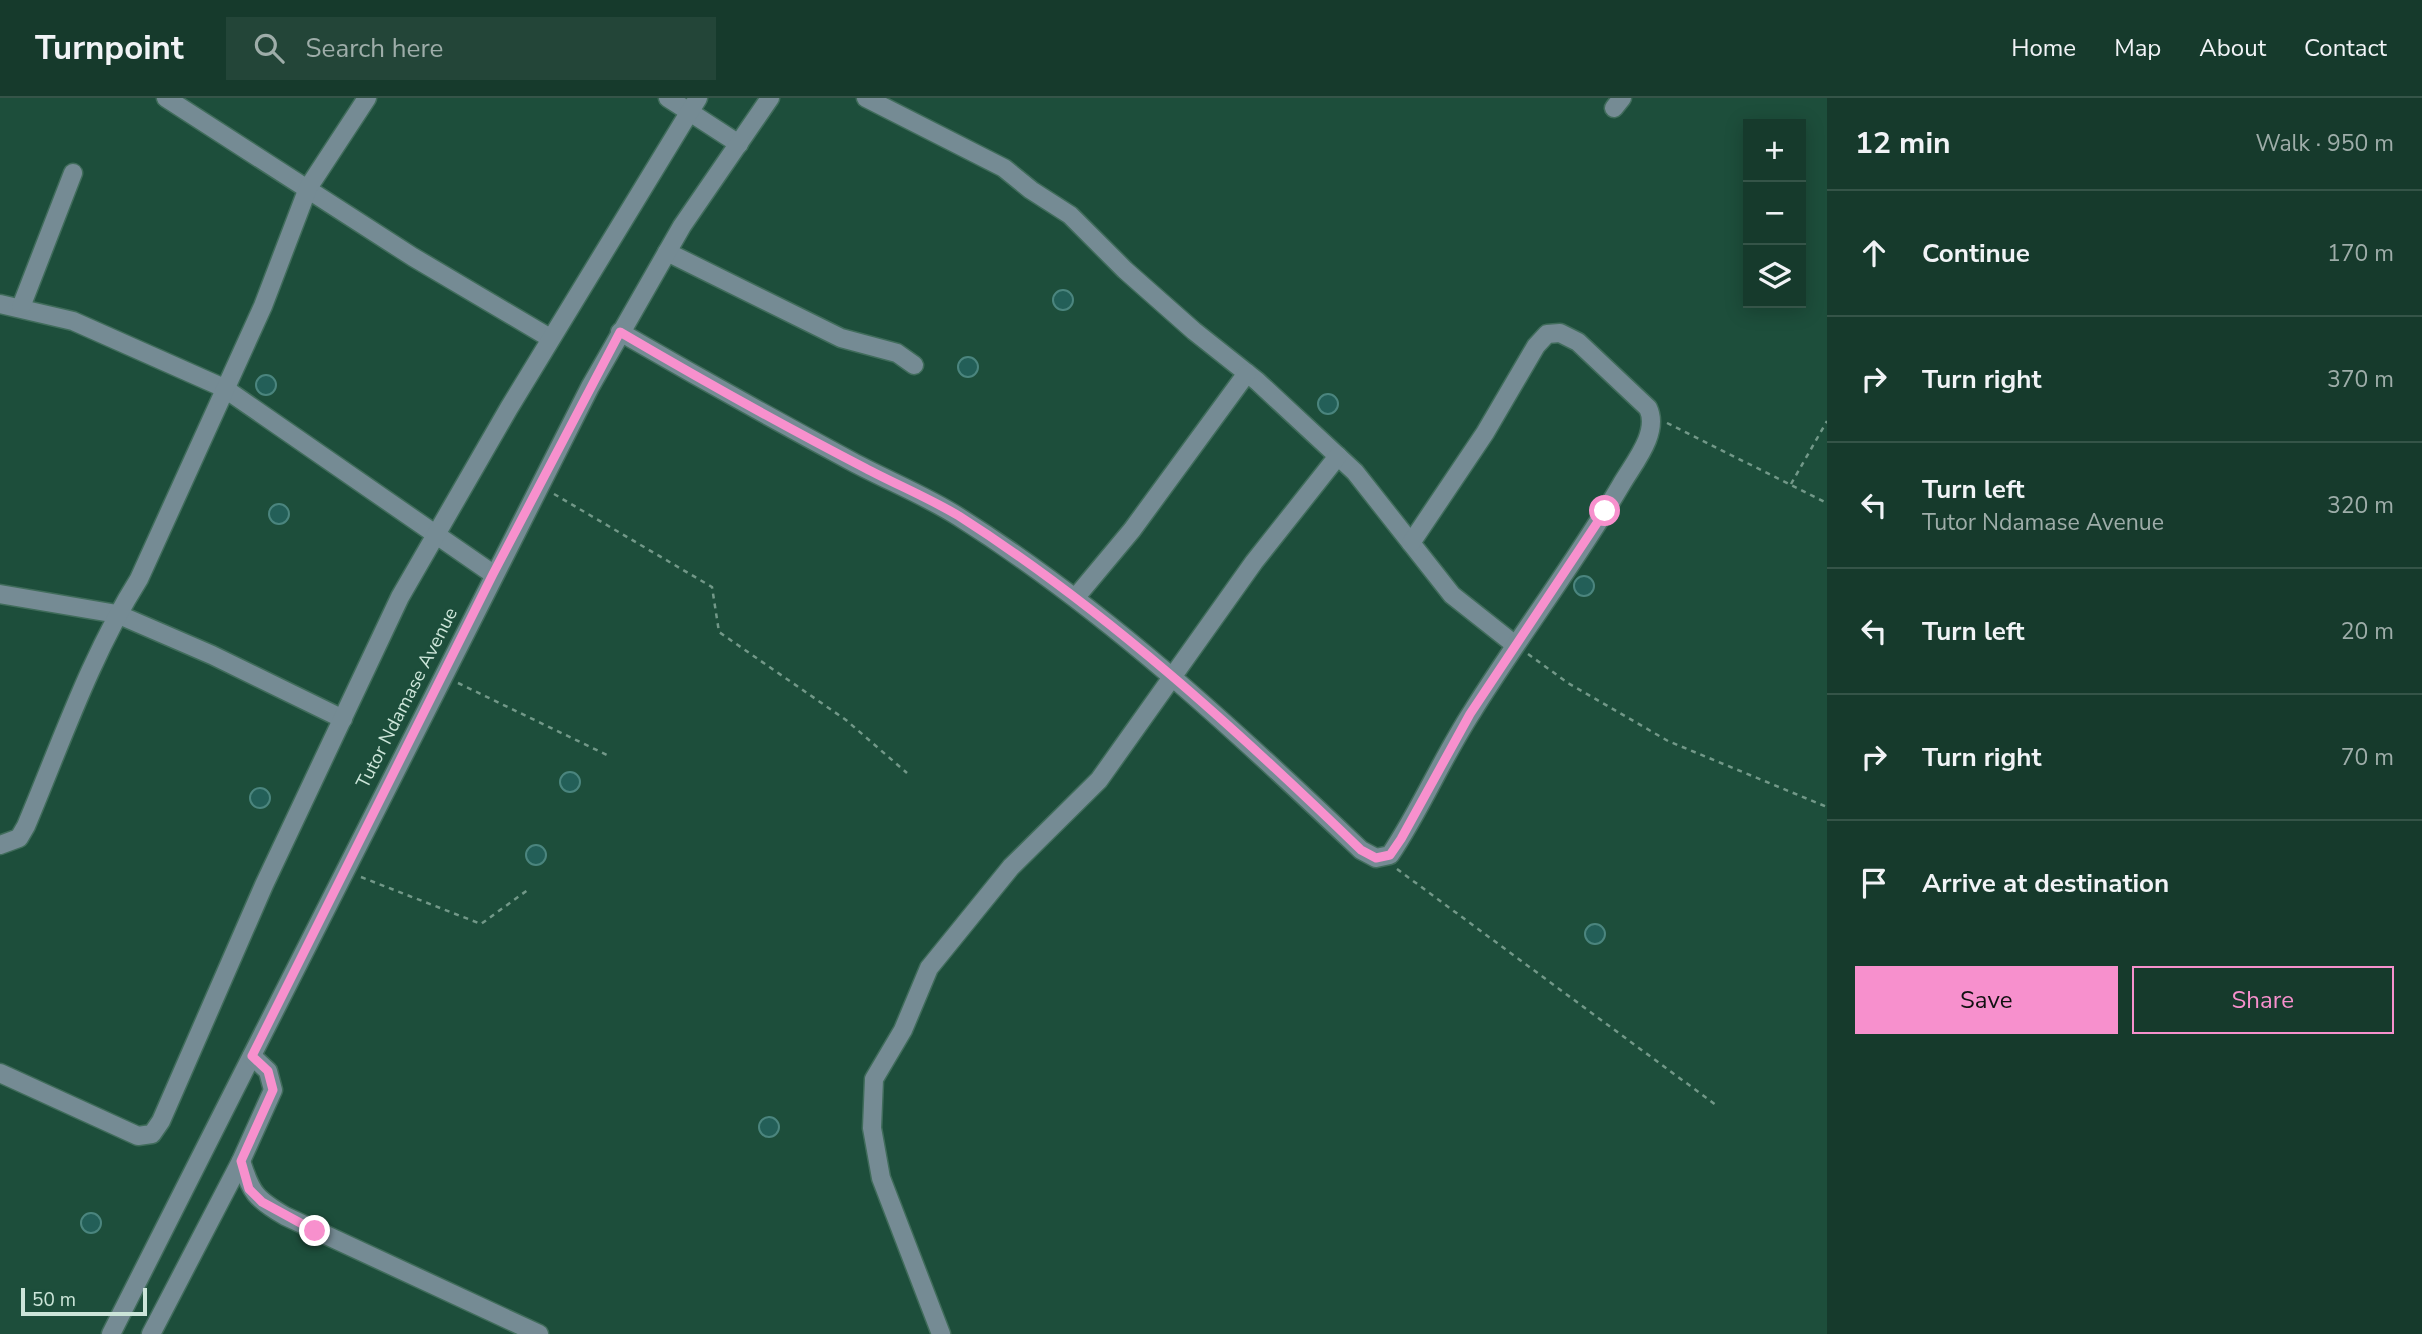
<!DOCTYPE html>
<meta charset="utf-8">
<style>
body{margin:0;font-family:"Nunito Sans",sans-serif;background:#234538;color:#f1f3f6}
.controls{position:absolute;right:21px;top:21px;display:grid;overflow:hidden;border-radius:0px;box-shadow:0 4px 18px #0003}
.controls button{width:63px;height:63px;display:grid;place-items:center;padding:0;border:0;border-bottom:2px solid #355448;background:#163a2c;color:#f1f3f6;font:35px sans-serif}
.scale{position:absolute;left:21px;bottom:18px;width:126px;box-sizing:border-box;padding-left:7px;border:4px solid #cce5d9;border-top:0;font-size:19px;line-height:24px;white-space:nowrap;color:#cce5d9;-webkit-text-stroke:5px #1d4e3b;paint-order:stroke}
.stop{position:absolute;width:21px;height:21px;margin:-16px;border:5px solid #f790cd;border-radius:50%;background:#fff}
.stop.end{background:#f790cd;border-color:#fff;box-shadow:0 2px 7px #0008}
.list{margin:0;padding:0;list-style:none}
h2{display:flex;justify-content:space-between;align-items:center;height:91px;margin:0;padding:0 28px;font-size:30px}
h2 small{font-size:23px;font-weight:400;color:#9eada9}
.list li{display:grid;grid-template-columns:46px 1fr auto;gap:21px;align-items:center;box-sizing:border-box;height:126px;padding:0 28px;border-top:2px solid #355448}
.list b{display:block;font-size:26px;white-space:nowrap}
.list p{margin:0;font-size:23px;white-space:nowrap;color:#9eada9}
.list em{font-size:23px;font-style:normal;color:#9eada9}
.actions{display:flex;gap:14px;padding:21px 28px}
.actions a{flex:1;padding:16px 0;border:2px solid #f790cd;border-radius:0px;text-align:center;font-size:24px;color:#f790cd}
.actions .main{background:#f790cd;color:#111}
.icon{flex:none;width:38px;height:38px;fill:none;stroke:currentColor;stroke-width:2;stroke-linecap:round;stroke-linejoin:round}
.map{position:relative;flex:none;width:1827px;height:1236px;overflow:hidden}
header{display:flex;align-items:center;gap:42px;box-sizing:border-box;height:98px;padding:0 35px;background:#163a2c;border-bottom:2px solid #355448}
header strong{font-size:33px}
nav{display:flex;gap:38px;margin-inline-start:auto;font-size:24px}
.search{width:490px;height:63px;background:#234538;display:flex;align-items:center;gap:18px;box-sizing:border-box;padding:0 24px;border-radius:0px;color:#9eada9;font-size:26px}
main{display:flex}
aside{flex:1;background:#163a2c}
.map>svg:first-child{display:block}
</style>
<header>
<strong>Turnpoint</strong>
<div class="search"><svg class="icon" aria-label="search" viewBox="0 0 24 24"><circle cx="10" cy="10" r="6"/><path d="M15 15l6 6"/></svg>Search here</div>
<nav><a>Home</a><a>Map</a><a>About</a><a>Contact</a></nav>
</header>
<main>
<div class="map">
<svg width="1827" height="1236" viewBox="0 0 1827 1236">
<rect width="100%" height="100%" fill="#1d4e3b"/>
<!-- building -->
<g fill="#235f58" stroke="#4b857e" stroke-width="2">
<circle cx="1063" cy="202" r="10"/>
<circle cx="968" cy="269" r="10"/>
<circle cx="266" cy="287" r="10"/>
<circle cx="1328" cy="306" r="10"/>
<circle cx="279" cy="416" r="10"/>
<circle cx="1584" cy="488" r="10"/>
<circle cx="570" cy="684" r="10"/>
<circle cx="260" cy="700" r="10"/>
<circle cx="536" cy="757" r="10"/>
<circle cx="1595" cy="836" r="10"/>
<circle cx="769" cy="1029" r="10"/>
<circle cx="91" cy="1125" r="10"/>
</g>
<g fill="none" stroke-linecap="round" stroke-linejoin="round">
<!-- minor casing -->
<g stroke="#406c5b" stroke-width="21">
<g id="minor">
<polyline points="166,0 413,159 550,240"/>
<polyline points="668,0 739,46"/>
<polyline points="866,0 1004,70 1031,92 1070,117 1125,172 1194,233 1257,283 1355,374 1452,497 1514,546"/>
<polyline points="1614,10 1622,0"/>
<polyline points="667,154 841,240 897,255 914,267"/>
<polyline points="0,206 73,223 224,290 493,476"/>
<polyline points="21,209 73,75"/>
<path d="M620 234C696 278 773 321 851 363 886 382 925 397 959 419 1106 512 1235 632 1361 752L1376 760 1390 757C1421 711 1442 660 1472 614 1520 537 1575 465 1621 387 1633 366 1660 335 1648 310L1578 244 1560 235 1547 236 1536 248 1485 335 1411 445"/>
<polyline points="0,496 117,516 212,557 343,621"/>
<polyline points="1076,499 1132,432 1247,275"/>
<path d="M0 747 19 740 26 728C61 645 91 557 139 481L263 208 308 90 367 0"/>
<polyline points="0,975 138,1038 152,1036 161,1023 264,787 400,499 509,310 698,0"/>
<path d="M241 1063C251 1095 256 1101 285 1118L539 1236"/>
<polyline points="111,1236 590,289 682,128 770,0"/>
<polyline points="151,1236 241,1063 273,992 268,973 252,958"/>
<polyline points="941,1236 881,1080 872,1030 874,981 903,932 929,870 1011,769 1099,682 1254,464 1338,358"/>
</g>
</g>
<!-- path -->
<g stroke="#729888" stroke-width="2.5" stroke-dasharray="5 5" stroke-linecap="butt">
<polyline points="1667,325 1827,405"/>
<polyline points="1791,386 1827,323"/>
<polyline points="554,396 712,489 719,534 846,622 907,675"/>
<polyline points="1528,556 1568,585 1668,643 1827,709"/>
<polyline points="458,585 607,657"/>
<polyline points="1397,771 1716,1007"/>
<polyline points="361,779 481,826 529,791"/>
</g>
<!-- minor -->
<use href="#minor" stroke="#758b94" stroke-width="18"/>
</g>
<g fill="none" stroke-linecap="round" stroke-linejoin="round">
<!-- route -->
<path stroke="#f790cd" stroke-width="9" d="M315 1133 262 1104 249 1091 241 1063 273 992 268 973 252 958 493 476 620 234C700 281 782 327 865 370 895 386 929 400 959 418 1106 512 1236 631 1361 752L1376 760 1390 757 1401 741 1470 616 1605 413"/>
</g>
<g text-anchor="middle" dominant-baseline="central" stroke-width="5" stroke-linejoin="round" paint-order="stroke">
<!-- street labels -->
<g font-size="19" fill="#cce5d9" stroke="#1d4e3b">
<text transform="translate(407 600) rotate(-63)">Tutor Ndamase Avenue</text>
</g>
</g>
</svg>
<div class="controls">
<button>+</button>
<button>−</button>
<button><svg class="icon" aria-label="layers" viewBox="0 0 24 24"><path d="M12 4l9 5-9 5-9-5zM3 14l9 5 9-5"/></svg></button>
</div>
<div class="scale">50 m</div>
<div class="stop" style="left:1605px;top:413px"></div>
<div class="stop end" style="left:315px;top:1133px"></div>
</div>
<aside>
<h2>12 min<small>Walk · 950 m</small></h2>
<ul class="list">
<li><svg class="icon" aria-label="ahead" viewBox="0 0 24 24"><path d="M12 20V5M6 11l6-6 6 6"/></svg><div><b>Continue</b></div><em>170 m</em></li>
<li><svg class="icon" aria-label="right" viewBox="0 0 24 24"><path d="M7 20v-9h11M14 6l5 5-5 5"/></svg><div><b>Turn right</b></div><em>370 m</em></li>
<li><svg class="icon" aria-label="left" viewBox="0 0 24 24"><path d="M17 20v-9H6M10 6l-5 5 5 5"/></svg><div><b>Turn left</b><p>Tutor Ndamase Avenue</p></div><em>320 m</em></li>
<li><svg class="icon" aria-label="left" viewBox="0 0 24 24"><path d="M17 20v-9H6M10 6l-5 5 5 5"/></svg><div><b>Turn left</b></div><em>20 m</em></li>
<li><svg class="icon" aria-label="right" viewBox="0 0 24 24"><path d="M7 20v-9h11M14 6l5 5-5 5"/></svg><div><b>Turn right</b></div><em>70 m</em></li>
<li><svg class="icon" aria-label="arrive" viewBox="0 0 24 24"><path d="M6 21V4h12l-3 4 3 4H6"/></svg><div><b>Arrive at destination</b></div></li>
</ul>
<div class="actions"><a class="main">Save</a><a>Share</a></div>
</aside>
</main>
